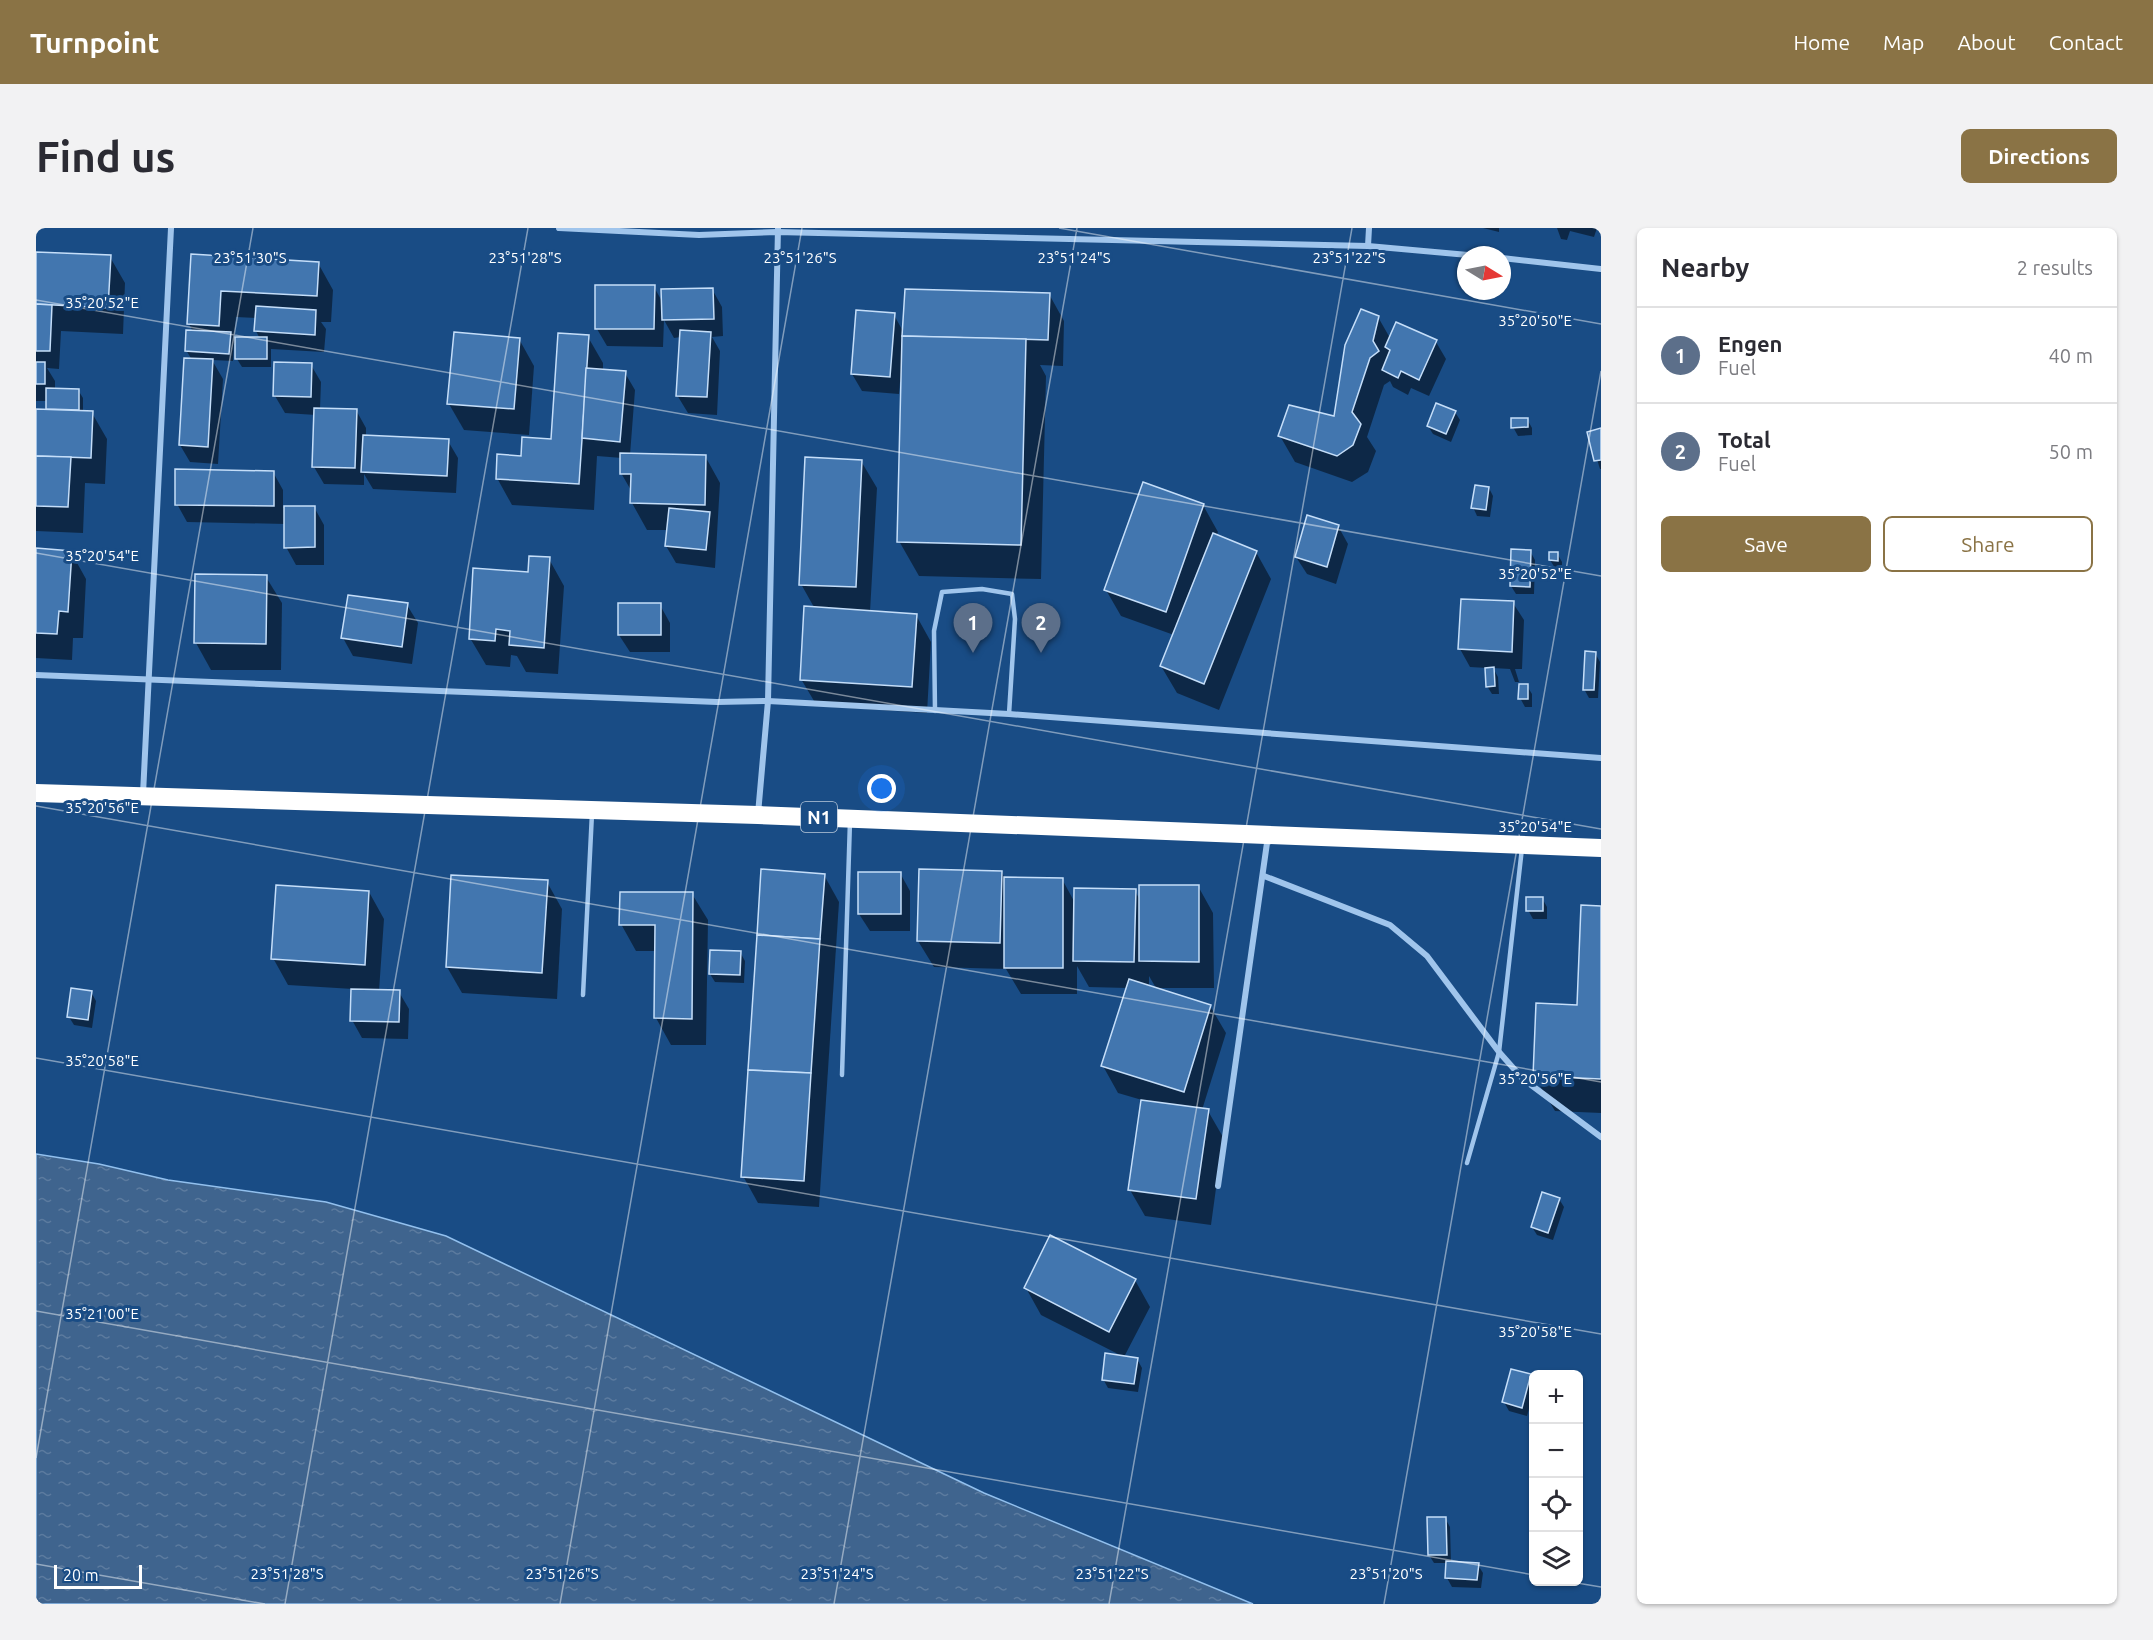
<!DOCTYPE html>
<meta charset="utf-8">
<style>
body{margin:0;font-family:Ubuntu,sans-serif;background:#f2f2f3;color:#2b2b33}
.controls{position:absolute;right:18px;bottom:18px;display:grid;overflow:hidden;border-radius:9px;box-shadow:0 2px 4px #0004}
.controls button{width:54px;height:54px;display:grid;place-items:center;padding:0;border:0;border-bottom:2px solid #e1e1e2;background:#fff;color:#2b2b33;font:30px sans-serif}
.compass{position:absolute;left:1421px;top:18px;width:54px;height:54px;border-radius:50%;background:#fff;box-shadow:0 2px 4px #0004;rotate:100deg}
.scale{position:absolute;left:18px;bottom:15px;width:88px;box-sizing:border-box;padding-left:6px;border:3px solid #fff;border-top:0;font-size:16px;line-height:21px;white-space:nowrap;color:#fff;-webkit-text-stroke:4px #194c85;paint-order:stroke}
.you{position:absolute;left:846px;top:561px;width:21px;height:21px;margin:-15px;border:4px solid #fff;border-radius:50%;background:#1a73e8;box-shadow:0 0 0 9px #1a73e833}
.badge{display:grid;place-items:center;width:39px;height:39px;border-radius:50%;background:#8a7345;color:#fff;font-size:20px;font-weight:700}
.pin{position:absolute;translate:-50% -50px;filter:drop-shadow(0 2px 3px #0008)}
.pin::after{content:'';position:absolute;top:32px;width:21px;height:18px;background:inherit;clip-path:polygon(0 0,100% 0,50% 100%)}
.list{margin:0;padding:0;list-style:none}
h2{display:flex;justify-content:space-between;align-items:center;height:78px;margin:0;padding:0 24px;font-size:26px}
h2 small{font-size:20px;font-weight:400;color:#7c7c81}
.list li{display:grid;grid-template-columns:39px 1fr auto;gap:18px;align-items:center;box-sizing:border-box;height:96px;padding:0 24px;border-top:2px solid #e1e1e2}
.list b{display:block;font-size:22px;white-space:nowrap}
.list p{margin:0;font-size:20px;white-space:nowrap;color:#7c7c81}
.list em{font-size:20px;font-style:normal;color:#7c7c81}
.actions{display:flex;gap:12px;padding:18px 24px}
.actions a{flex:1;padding:14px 0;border:2px solid #8a7345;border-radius:9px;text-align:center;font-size:21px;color:#8a7345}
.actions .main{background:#8a7345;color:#fff}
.icon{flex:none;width:33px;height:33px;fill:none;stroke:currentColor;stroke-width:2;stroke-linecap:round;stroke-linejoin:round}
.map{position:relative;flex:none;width:1565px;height:1376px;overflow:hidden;border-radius:9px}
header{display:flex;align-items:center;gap:36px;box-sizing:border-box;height:84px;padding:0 30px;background:#8a7345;color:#fff}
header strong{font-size:28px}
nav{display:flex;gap:33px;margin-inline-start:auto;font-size:21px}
.intro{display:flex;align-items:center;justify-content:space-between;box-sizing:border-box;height:144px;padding:0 36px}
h1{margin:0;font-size:42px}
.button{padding:15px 27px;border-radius:9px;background:#8a7345;color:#fff;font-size:21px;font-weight:700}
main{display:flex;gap:36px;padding:0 36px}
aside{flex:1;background:#fff;border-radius:9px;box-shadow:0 2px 4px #0004}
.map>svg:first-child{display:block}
</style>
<header>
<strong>Turnpoint</strong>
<nav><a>Home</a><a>Map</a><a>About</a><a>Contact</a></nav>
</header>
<div class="intro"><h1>Find us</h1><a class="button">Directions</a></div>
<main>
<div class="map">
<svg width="1565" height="1376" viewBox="0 0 1565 1376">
<defs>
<pattern id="water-ripples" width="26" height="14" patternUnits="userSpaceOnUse" patternTransform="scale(1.5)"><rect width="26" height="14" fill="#3f648e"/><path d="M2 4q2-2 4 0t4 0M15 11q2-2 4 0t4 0" fill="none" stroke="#5c7b9f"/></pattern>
</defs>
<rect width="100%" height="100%" fill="#194c85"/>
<!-- water -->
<polygon fill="url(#water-ripples)" stroke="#92c0ee" stroke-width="1.5" points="0,926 63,936 132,952 290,974 410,1008 948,1265 1217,1376 0,1376"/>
<!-- shadow -->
<g fill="#0007" fill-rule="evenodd">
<polygon points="1447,0 1463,0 1463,4"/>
<polygon points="1521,0 1561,0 1558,9 1534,3 1531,12 1525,11"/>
<polygon points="0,26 74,29 89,55 87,106 25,103 23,141 11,140 19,153 19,162 42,162 47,170 47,184 56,185 71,211 69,256 49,255 47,305 0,303 0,183 12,183 12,173 0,173"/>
<path d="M157 28 282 35 297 62 295 94H285L290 101 288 124 235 121V139H206L201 131V116H198L197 133 176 132 187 151 182 236 154 234 144 217 156 132 150 122 157 104 153 96ZM200 89 220 90V103L224 111 198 110Z"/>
<polygon points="618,59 627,75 676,61 686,79 687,108 676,109 684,123 681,187 652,185 641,167 645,109 638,110 628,92 627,119 571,118 561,101"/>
<polygon points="1013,66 1028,93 1027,138 1004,137 1010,148 1005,351 883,348 863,313 867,154 864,154 863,166 826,163 816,146 858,87 868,105"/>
<polygon points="1342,89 1354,110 1400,114 1410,131 1393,168 1375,160 1372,167 1357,159 1354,153 1348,157 1331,209 1340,223 1332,244 1316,254 1259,234 1244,208 1299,189"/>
<polygon points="552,109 567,135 567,143 589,145 599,162 594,227 669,228 684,255 679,340 640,335 630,318 632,302 611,302 596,275 596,264 585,245 586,230 561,228 558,282 476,277 461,250 486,230 516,213"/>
<polygon points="483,111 498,138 493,207 428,202 413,176"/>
<polygon points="275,137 285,154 284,181 320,182 330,200 330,209 412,213 422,230 420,265 337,261 328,246 328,257 288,256 278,239 280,187 249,185 239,168"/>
<polygon points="1419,184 1424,192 1415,214 1397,206 1392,198"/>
<polygon points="1491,191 1496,200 1496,207 1482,208 1477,199"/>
<polygon points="1565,201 1565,241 1564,241 1553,205"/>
<polygon points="825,233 841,260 834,384 880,387 895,414 891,485 781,478 765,451 779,381 765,356"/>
<polygon points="237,244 247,262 247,280 278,279 288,297 288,337 260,337 250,319 250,296 151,294 141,276"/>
<polygon points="1453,260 1457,268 1454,289 1441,288 1437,279"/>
<polygon points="1167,277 1182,304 1180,308 1220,324 1235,351 1183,482 1141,465 1125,438 1138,407 1085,388 1070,362"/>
<polygon points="1302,298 1312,316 1300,356 1271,346 1260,329"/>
<polygon points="0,322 35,324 50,351 47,410 37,410 36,432 0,430"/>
<polygon points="1494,323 1499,332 1498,366 1480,366 1475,358"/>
<polygon points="1521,325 1526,334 1526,340 1519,340 1514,332"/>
<polygon points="513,331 528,358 522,446 490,444 481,428 475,427 474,439 450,437 434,410 493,345"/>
<polygon points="160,348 230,349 246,375 245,442 175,442 160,415"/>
<polygon points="1477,375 1488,392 1486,441 1479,441 1483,454 1479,454 1474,441 1457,440 1462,449 1463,466 1456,466 1451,458 1451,440 1434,439 1424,421"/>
<polygon points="371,377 382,395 376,436 317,428 307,410"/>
<polygon points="624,377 634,395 634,424 594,424 583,407"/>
<polygon points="1559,425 1564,434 1562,470 1553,470 1548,461"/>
<polygon points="1491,458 1496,466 1496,479 1489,479 1484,470"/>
<polygon points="966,644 969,651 1026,651 1039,675 1099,663 1104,672 1162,658 1177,685 1178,760 1120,760 1113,748 1113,759 1174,778 1190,805 1166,882 1172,883 1187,909 1175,997 1109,988 1094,962 1106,872 1082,865 1067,838 1091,760 1053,759 1041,738 1041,766 985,766 970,741 898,739 882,713"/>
<polygon points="864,645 874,663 874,703 834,703 823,686"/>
<polygon points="788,647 803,674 783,979 722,975 707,948"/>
<polygon points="511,654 526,681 521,771 426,765 411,739"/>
<polygon points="333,664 348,691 343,763 363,764 373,781 372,811 326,810 316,792 317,761 252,757 237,730"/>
<polygon points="656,666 672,692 670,817 635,817 620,790 620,723 600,723 585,696"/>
<polygon points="1506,670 1511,679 1511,691 1497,691 1492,682"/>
<polygon points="1565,680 1565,885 1519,883 1498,848 1542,779"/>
<polygon points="704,724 709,733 708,755 679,754 674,746"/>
<polygon points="55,764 60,773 56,800 38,797 33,789"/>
<polygon points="1523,971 1528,979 1517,1012 1501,1007 1496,999"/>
<polygon points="1099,1052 1114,1079 1088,1129 1101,1131 1106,1140 1102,1164 1072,1160 1067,1151 1086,1128 1005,1087 990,1060"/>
<polygon points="1494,1147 1498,1162 1491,1188 1473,1183 1468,1174"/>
<polygon points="1409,1290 1414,1299 1415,1335 1442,1337 1447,1345 1445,1360 1416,1359 1411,1350 1412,1335 1398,1335 1393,1327"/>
</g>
<!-- building -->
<g fill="#4276af" stroke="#c5def9" stroke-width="1.5">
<polygon points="0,24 75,27 72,80 0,76"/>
<polygon points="155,26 283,34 281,68 185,63 183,98 151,96"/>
<polygon points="559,57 619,57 618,101 559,101"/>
<polygon points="677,60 678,91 626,92 625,61"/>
<polygon points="869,61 1014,65 1012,112 866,108"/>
<polygon points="0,76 16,77 14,123 0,123"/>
<polygon points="220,78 280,82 279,107 218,103"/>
<polygon points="1325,81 1343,88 1337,113 1343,123 1334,130 1316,184 1325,196 1317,217 1301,228 1242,208 1253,177 1298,188 1309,117"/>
<polygon points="820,82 859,85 854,149 815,146"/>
<polygon points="1360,94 1401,112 1383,152 1365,143 1362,150 1346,142 1354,122 1349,119"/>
<polygon points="150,102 195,104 193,126 149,123"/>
<polygon points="644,102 675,104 671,169 640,168"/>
<polygon points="418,104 484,110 478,181 411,176"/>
<polygon points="522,105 553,107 543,256 460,251 461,226 485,228 486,209 515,211"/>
<polygon points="866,108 990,111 985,317 861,314"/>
<rect x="199" y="109" width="32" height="22"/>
<polygon points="148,130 177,131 172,219 143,217"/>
<rect x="0" y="134" width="9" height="22"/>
<polygon points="238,134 276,135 275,169 237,168"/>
<polygon points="550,140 590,143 584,214 546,210"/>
<polygon points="10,160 43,161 43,182 10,181"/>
<polygon points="1400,175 1420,183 1410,206 1391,198"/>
<polygon points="278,180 321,181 319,240 276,239"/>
<polygon points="0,181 57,183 55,230 0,228"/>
<polygon points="1475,190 1492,190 1492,199 1475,200"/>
<polygon points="1565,200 1565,232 1558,233 1551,204"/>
<polygon points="327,207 413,211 411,248 325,244"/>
<polygon points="584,225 670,227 669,277 594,275 595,246 584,246"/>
<polygon points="0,228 35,229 32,279 0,278"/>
<polygon points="769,229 826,232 820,359 763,357"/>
<polygon points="139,241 238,243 238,278 139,277"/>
<polygon points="1107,254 1168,276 1130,384 1068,362"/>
<polygon points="1439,257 1453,259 1450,282 1435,280"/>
<polygon points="248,278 279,278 279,319 248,320"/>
<polygon points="633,280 674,284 670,322 629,318"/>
<polygon points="1271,287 1303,297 1291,339 1259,329"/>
<polygon points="1177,305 1221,323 1168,456 1124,438"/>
<polygon points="0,320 36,323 32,384 23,383 21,406 0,405"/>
<polygon points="1475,321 1495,322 1494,359 1474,358"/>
<polygon points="1513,324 1522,324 1522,333 1513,332"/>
<polygon points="493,328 514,329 508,420 473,417 474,403 460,401 459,413 433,411 437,340 492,344"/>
<polygon points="159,346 231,347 230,416 158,415"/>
<polygon points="312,367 372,375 366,419 305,410"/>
<polygon points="1425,371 1478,373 1476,424 1422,421"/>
<rect x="582" y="375" width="43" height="32"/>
<polygon points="768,378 881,386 876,459 764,452"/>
<polygon points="1549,423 1560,424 1558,462 1547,462"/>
<polygon points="1458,439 1459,458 1450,459 1449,440"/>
<polygon points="1483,456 1492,456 1492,471 1482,471"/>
<polygon points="725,641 789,646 784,711 721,707"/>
<polygon points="883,641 966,643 964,715 881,713"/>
<rect x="822" y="644" width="43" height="42"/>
<polygon points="415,647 512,652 506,745 410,739"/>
<polygon points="968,649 1027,650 1027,740 968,740"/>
<polygon points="240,657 333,663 329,737 235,731"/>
<polygon points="1103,657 1163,657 1163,734 1103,733"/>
<polygon points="1038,660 1100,661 1098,734 1037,733"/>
<polygon points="584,664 657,664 656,791 618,790 619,697 583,697"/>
<rect x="1490" y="669" width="17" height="14"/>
<polygon points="1545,677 1565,678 1565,851 1497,848 1500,775 1541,777"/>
<polygon points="721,707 784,711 775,845 712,842"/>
<polygon points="674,722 705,723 704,747 673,746"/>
<polygon points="1093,751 1175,777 1148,864 1065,838"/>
<polygon points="35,760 56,763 52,792 31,789"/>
<polygon points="315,761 364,762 363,794 314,793"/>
<polygon points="712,842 775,845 768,953 705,949"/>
<polygon points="1105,872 1173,881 1160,971 1092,962"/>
<polygon points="1506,964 1524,970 1512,1005 1495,999"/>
<polygon points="1014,1007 1100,1051 1073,1104 988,1060"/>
<polygon points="1069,1125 1102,1130 1098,1156 1066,1152"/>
<polygon points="1475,1141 1495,1146 1486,1180 1466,1174"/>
<polygon points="1391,1289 1410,1289 1411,1327 1392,1327"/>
<polygon points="1410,1333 1443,1335 1441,1352 1409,1350"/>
</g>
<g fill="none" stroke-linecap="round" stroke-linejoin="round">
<!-- lane -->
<g stroke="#a0c5ec" stroke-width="4.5">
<polyline points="899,483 898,403 906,364 946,361 976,366 979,391 973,486"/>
<polyline points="547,767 556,585"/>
<polyline points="806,847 814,593"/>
<polyline points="1431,935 1463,824 1486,620"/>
</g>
<!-- street -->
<g stroke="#a0c5ec" stroke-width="6">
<polyline points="523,0 663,7 741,4 1332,18 1432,27"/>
<polyline points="1332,18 1333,0"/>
<polyline points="1466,30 1565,41"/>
<polyline points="0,447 681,474 732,473 973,486 1565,530"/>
<polyline points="107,566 135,0"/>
<polyline points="722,586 732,473 742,0"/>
<polyline points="1228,648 1354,697 1391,728 1463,824 1487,851 1565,909"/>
<polyline points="1182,958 1232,608"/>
</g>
<!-- highway -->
<polyline stroke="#fff" stroke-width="18" points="0,565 722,587 1565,620"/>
</g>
<!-- ticks -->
<path fill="none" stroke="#fff" stroke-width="1.5" stroke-opacity="0.45" d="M1023 0 1565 96M0 72 1565 348M0 325 1565 601M0 578 1565 854M0 830 1565 1106M0 1083 1498 1347M0 1230 217 0M0 1336 229 1376M1535 1354 1565 1359M249 1376 492 0M524 1376 766 0M798 1376 1041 0M1073 1376 1316 0M1348 1376 1565 143"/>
<g text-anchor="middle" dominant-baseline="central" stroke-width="6" stroke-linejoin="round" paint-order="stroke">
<!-- shield labels -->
<rect fill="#194c85" stroke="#bac9da" stroke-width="1.5" x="765" y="574" width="36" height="30" rx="4.5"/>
<g font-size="18" font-weight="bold" fill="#fff">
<text x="783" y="589">N1</text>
</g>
</g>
<g font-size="15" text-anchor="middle" fill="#fff" stroke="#194c85" stroke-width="6" stroke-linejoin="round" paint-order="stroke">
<text x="489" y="35">23°51'28"S</text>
<text x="764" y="35">23°51'26"S</text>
<text x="1038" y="35">23°51'24"S</text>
<text x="1313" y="35">23°51'22"S</text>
<text x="214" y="35">23°51'30"S</text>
<text x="66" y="80">35°20'52"E</text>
<text x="1499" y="98">35°20'50"E</text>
<text x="66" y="333">35°20'54"E</text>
<text x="1499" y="351">35°20'52"E</text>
<text x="66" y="585">35°20'56"E</text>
<text x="1499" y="604">35°20'54"E</text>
<text x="66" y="838">35°20'58"E</text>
<text x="1499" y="856">35°20'56"E</text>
<text x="66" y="1091">35°21'00"E</text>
<text x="1499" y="1109">35°20'58"E</text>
<text x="251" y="1351">23°51'28"S</text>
<text x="526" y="1351">23°51'26"S</text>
<text x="801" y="1351">23°51'24"S</text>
<text x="1076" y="1351">23°51'22"S</text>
<text x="1350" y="1351">23°51'20"S</text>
</g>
</svg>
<div class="controls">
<button>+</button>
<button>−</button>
<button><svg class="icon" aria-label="locate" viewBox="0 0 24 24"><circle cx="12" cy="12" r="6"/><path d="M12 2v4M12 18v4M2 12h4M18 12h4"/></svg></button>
<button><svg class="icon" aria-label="layers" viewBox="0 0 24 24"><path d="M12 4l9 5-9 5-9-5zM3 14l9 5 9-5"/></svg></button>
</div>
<svg class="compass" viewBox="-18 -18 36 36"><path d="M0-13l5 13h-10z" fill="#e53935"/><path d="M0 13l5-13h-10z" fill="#7c7c81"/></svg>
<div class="scale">20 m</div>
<div class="you"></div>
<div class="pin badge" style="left:937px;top:425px;background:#5c6f8a">1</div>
<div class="pin badge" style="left:1005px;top:425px;background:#5c6f8a">2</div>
</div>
<aside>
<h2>Nearby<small>2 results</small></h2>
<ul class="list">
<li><span class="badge" style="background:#5c6f8a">1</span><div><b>Engen</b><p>Fuel</p></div><em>40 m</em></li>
<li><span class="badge" style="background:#5c6f8a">2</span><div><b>Total</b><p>Fuel</p></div><em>50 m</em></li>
</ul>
<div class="actions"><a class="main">Save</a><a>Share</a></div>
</aside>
</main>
